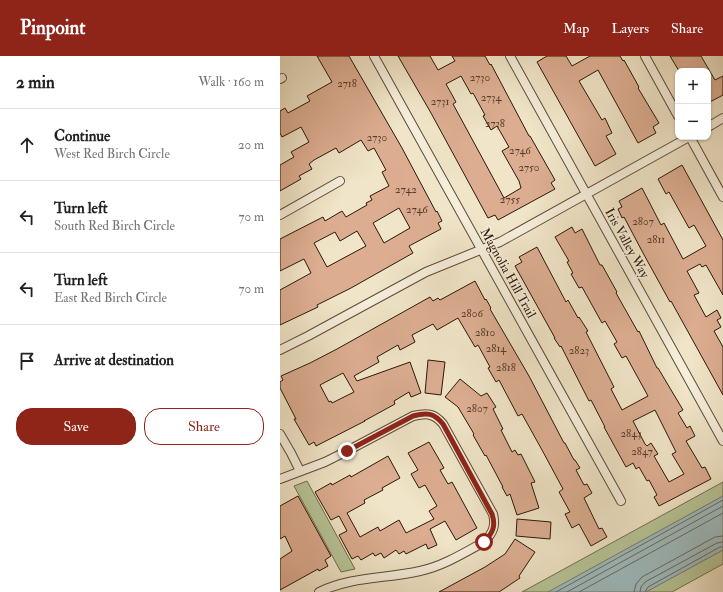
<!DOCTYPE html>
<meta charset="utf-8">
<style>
body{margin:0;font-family:"IM FELL Double Pica",serif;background:#f6f6f6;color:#222}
.controls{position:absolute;right:12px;top:12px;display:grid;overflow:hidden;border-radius:8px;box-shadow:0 1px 3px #0004}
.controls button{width:36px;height:36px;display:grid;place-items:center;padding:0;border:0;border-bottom:1px solid #e0e0e0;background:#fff;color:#222;font:20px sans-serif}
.stop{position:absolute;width:12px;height:12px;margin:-9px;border:3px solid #8f2418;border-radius:50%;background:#fff}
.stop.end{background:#8f2418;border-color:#fff;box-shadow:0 1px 4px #0008}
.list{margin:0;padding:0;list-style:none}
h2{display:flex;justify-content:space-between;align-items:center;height:52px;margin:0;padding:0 16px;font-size:17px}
h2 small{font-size:13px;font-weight:400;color:#767676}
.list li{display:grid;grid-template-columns:26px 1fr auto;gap:12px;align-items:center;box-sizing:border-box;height:72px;padding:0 16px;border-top:1px solid #e0e0e0}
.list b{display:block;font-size:15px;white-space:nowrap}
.list p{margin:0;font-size:13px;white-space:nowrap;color:#767676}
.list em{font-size:13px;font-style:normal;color:#767676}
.actions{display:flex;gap:8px;padding:12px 16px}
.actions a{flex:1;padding:9px 0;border:1px solid #8f2418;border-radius:16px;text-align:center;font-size:14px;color:#8f2418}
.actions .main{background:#8f2418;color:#fff}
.icon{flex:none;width:22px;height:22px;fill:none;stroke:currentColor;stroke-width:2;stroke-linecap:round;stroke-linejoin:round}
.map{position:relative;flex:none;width:443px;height:536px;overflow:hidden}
header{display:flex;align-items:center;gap:24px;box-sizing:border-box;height:56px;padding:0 20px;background:#8f2418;color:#fff}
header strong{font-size:19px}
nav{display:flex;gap:22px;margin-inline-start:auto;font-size:14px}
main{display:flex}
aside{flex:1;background:#fff}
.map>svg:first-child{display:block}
</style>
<header>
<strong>Pinpoint</strong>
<nav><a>Map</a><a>Layers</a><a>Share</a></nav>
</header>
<main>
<aside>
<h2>2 min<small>Walk · 160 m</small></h2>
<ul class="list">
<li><svg class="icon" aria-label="ahead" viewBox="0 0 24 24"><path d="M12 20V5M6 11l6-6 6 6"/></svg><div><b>Continue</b><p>West Red Birch Circle</p></div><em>20 m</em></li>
<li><svg class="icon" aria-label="left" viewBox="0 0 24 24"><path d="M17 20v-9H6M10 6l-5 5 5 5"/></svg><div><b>Turn left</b><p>South Red Birch Circle</p></div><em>70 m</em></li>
<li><svg class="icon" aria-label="left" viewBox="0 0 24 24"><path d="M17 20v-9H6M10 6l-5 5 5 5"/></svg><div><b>Turn left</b><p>East Red Birch Circle</p></div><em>70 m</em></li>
<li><svg class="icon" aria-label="arrive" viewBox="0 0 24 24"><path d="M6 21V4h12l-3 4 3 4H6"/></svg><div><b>Arrive at destination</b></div></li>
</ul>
<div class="actions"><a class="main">Save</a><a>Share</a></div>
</aside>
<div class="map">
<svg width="443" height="536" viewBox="0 0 443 536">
<rect width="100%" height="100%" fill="#f0e5c8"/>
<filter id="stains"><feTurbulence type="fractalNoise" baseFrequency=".005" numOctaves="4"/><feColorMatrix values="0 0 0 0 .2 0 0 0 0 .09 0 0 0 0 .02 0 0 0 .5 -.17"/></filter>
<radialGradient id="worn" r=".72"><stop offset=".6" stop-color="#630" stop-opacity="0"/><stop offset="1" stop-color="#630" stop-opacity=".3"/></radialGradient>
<!-- green -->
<g fill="#b7c598" stroke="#726e4f">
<polygon points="27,425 75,513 61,516 14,430"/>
<polygon points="443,426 443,508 392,536 242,536"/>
</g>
<!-- water -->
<polygon fill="#9fbcc0" stroke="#717a76" points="443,440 443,494 366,536 268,536"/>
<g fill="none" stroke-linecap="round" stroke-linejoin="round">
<!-- shore -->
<g stroke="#666a63" stroke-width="1">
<polyline points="276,536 443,444"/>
<polyline points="287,536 443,450"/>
<polyline points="299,536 443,457"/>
<polyline points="354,536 356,528 362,521 435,481 443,480"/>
<polyline points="360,536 361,531 365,526 437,487 443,486"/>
<polyline points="365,536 368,531 440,491 443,491"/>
</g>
</g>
<!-- building -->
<g fill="#dcad91" stroke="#2c1706" fill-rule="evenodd">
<path d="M37 0H69L122 92 156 156 157 155 162 165 158 167 161 173 129 190 133 197 71 232 37 249 38 251 0 269V234L31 217 24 203 0 215V183L43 161 45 165 62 155 66 161 87 149 86 147 92 144 90 140 109 130 102 116 106 114 94 92 88 95 81 84 59 97 56 92 34 104 29 108 32 113 19 120 21 123 0 135V109L14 101 11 96 29 86 21 71 2 81 0 77V55L5 52 8 57 30 45 27 40 52 26ZM119 152 130 172 104 187 93 167ZM77 175 86 190 47 211 34 187 55 176 60 185Z"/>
<path d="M118 0H150L158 14 175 5 172 0H205L210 9 211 8 249 80H250L275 124 271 127 275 133 218 164 215 159 208 162 151 57ZM181 20 191 38 193 37 205 59 203 60 211 74 217 70 229 91 222 95 239 125 241 132 224 142 173 48 176 46 166 28Z"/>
<polygon points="267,0 286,0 292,10 310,0 340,0 343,5 344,4 359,31 358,32 379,67 373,71 376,77 358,87 318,14 299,25 322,64 325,62 332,77 326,80 336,98 315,110 257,6"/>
<polygon points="390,0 421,0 435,24 443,20 443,39 428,47 428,15 399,15"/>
<polygon points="402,109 443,184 443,239 426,209 422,211 420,208 407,215 419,237 414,239 426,261 437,254 441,262 437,264 441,271 434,275 443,291 443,339 391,245 390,246 363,197 344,161 342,162 338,153 342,151 339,145 362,132 381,169 384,167 403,203 426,190 414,169 409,172 389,136 386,138 378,123"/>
<path d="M292 171 295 177 302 173 320 209H322L337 236 336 237 358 276 359 275 377 312H378L403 354 398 357 407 372 410 370 415 380 406 385 422 412 425 411 431 423 379 450 374 441 377 439 369 424 367 425 359 411 356 413 353 407 346 411 324 371H325L311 344 309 345 281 290 280 291 274 282H275L235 210 242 206 239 201 257 191 286 246 288 244 298 262 299 261 308 275 306 276 334 331 331 333 342 354 368 340 346 300 342 302 334 288 337 286 325 265 322 267 302 231 299 232 291 218 293 217 287 206 289 205 275 181ZM375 354 396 396 392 398 404 418 389 426 374 400 378 398 371 387 367 390 365 388 353 365Z"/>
<path d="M195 225 205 244 206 243 211 252 210 253 249 320 284 387H285L294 404H295L300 412 296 414 304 429 307 428 312 437 304 442 319 473 322 472 327 481 311 490 299 468 292 472 285 458 290 456 279 436 283 433 262 394 242 358 238 360 219 324 216 326 208 312 210 311 198 289 195 291 178 262 157 274 153 268 132 279 135 286 120 294 118 289 97 301 99 306 74 320 77 325 130 306 141 337 131 341 129 336 114 345 115 348 84 365H85L36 390 34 386 29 389 14 363H16L0 332V326L3 324 1 320 30 307 57 293 150 241 153 245 158 242 160 244ZM63 317 74 336 52 347 51 345 49 346 40 329Z"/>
<polygon points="148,304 165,306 161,339 145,337"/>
<polygon points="180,323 201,340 207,337 216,351 213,353 223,373 221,374 232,396 235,394 238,399 241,398 255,426 251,427 259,452 237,459 230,438 227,440 222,431 223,431 206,399 205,400 193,379 194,378 178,351 165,341"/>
<polygon points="149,386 164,412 160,414 168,428 172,426 197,472 176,484 165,465 150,473 157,489 148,493 146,488 126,498 124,495 119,498 116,494 104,502 101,497 95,500 93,497 81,504 78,500 72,503 59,479 67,475 59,460 51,464 35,436 51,427 52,429 70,419 71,421 108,400 120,422 102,432 103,434 84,444 85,447 67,457 80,481 98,471 100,475 119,464 126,477 154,463 149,455 157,450 145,429 139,432 131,418 138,414 128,397"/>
<polygon points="18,440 51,500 45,504 48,510 39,515 38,513 0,534 0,503 12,495 5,480 0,483 0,450"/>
<polygon points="237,463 271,466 270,483 236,480"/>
<polygon points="235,483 255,496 239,520 240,522 219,536 159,536 205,511 225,498"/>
</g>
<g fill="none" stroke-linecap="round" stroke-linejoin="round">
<!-- street casing -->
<g stroke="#5d4a36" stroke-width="10">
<g id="street">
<polyline points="94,0 341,445"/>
<polyline points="230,0 443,385"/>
<polyline points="365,0 398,60"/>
<polyline points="0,23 2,22"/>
<polyline points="428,71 443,62"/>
<polyline points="410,81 443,141"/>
<polyline points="0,159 60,125"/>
<polyline points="0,294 28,280 146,216 220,186 409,81"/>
<polyline points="0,378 11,397 20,415"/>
<path d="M0 423 45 406 67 395 133 360C147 357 154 357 163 368L213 458C216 470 213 477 204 486 184 497 163 510 140 515 105 523 73 520 39 536"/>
</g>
</g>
<!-- street -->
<use href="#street" stroke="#f5eedb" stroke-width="8"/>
</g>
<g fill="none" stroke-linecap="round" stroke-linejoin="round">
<!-- route -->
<path stroke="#8f2418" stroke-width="5" d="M67 395 133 360C147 356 154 357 163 368L212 458C216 470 213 477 204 486"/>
</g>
<g text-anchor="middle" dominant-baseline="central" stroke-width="3" stroke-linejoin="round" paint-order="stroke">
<!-- number labels -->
<g font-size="11" fill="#583c29">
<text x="200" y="21">2730</text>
<text x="67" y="27">2718</text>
<text x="211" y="41">2734</text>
<text x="160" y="45">2731</text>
<text x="215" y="67">2738</text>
<text x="97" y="81">2730</text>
<text x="240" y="94">2746</text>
<text x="249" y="111">2750</text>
<text x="126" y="133">2742</text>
<text x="230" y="143">2755</text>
<text x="137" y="153">2746</text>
<text x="363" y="165">2807</text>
<text x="376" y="183">2811</text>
<text x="192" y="257">2806</text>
<text x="205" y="276">2810</text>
<text x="216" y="292">2814</text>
<text x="299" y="294">2823</text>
<text x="226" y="311">2818</text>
<text x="197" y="352">2807</text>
<text x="351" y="377">2843</text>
<text x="362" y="395">2847</text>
</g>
<!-- street labels -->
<g font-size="13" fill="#2c1706" stroke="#f5eedb">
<text transform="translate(347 187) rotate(61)">Iris Valley Way</text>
<text transform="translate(228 217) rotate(61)">Magnolia Hill Trail</text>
</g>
</g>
<rect width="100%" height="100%" filter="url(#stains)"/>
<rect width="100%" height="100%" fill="url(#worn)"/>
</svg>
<div class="controls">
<button>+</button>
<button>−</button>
</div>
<div class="stop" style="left:204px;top:486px"></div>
<div class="stop end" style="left:67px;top:395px"></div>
</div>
</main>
